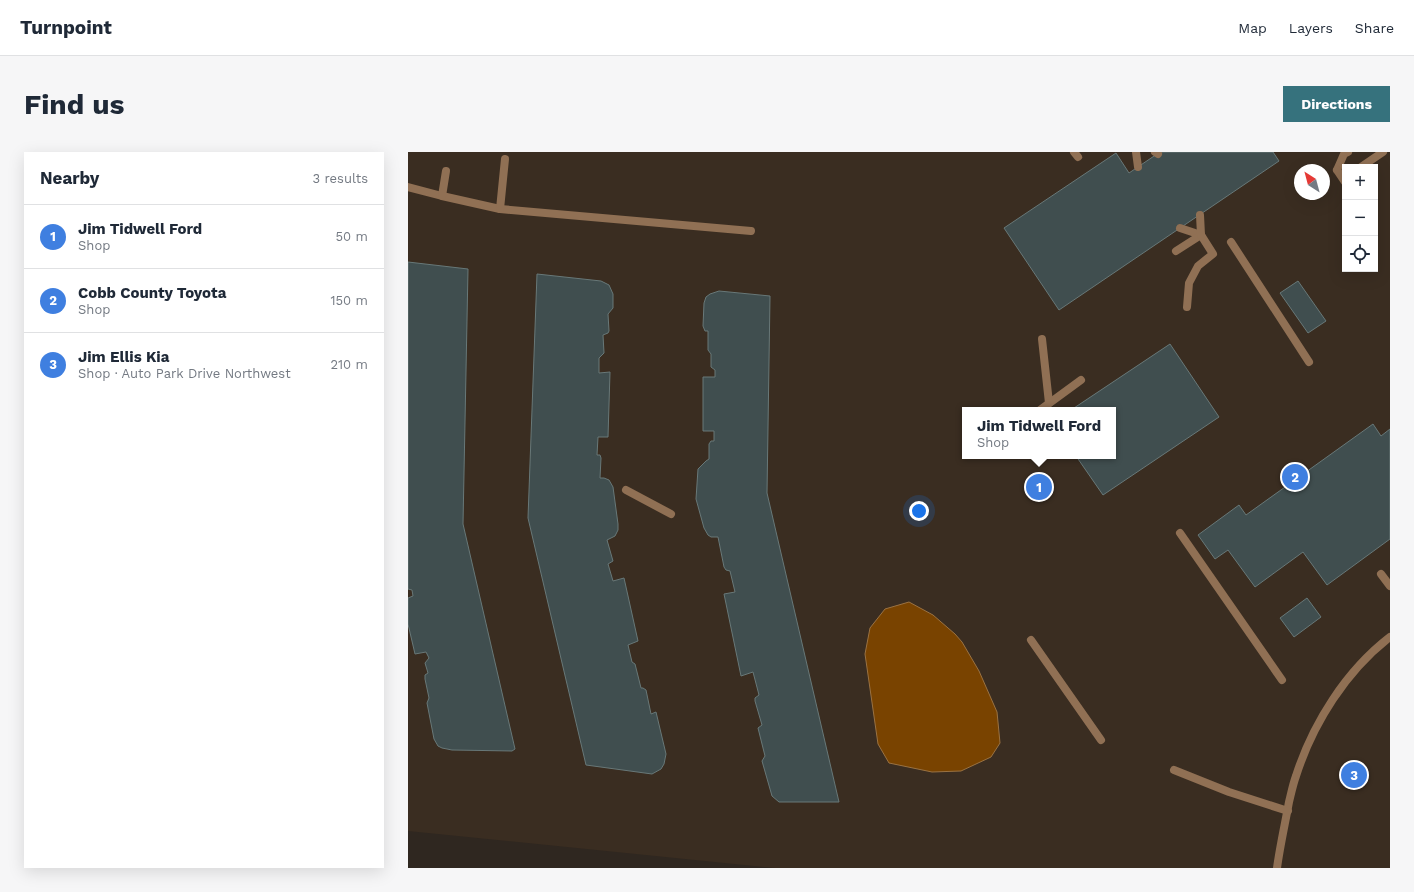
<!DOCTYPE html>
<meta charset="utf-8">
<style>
body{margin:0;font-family:"Work Sans",sans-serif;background:#f6f6f7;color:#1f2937}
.controls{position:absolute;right:12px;top:12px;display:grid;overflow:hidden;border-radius:0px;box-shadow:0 4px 16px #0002}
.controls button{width:36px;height:36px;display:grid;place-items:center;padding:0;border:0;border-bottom:1px solid #e0e1e3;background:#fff;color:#1f2937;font:20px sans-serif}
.compass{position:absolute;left:886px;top:12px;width:36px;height:36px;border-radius:50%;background:#fff;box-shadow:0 4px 16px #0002;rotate:324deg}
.you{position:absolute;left:511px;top:359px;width:14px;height:14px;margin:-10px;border:3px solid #fff;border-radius:50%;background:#1a73e8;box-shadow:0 0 0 6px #1a73e833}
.badge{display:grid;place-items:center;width:26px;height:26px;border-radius:50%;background:#36727d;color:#fff;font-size:13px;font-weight:700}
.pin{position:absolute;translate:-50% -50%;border:2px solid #fff;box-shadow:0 1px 4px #0006}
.popup{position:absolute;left:554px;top:255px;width:154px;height:52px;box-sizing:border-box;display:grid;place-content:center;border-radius:0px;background:#fff;filter:drop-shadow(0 1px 3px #0005);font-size:13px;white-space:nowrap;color:#747a83}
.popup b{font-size:15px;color:#1f2937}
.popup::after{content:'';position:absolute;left:50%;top:100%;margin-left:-8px;border:8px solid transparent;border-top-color:#fff}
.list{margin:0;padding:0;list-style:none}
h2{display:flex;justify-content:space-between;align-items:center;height:52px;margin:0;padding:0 16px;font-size:17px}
h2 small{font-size:13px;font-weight:400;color:#747a83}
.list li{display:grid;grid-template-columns:26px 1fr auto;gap:12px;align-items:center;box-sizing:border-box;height:64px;padding:0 16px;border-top:1px solid #e0e1e3}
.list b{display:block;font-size:15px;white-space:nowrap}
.list p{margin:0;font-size:13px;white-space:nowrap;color:#747a83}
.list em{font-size:13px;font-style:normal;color:#747a83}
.icon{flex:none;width:22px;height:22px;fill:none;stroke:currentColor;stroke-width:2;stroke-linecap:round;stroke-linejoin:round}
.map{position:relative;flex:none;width:982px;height:716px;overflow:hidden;border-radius:0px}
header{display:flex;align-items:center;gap:24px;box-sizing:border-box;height:56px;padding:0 20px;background:#fff;border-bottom:1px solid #e0e1e3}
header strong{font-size:19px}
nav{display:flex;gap:22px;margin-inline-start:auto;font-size:14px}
.intro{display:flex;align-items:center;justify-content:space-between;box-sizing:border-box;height:96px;padding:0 24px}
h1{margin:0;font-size:28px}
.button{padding:10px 18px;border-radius:0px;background:#36727d;color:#fff;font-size:14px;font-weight:700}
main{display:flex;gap:24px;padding:0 24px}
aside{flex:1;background:#fff;border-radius:0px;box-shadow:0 4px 16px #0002}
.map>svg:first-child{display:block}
</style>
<header>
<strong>Turnpoint</strong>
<nav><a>Map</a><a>Layers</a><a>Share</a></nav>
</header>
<div class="intro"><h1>Find us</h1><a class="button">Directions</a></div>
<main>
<aside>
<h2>Nearby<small>3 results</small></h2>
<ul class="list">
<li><span class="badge" style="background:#3f7fe0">1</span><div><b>Jim Tidwell Ford</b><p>Shop</p></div><em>50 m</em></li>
<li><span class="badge" style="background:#3f7fe0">2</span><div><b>Cobb County Toyota</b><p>Shop</p></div><em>150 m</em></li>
<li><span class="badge" style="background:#3f7fe0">3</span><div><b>Jim Ellis Kia</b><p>Shop · Auto Park Drive Northwest</p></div><em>210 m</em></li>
</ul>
</aside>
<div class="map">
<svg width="982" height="716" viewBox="0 0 982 716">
<rect width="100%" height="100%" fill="#2f2720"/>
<!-- built -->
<path fill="#3a2d21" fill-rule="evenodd" d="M0 0H982V716H367L0 679ZM937 15H967V117H937ZM892 18H916V42H892ZM557 258H705V304H557Z"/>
<!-- water -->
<polygon fill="#794300" stroke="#9a7242" points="501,450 525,463 547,482 554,490 571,519 589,560 592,591 583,605 553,619 524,620 481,611 470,592 457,502 462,476 477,457"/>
<!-- building -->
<g fill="#404e4f" stroke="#687878">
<polygon points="752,0 865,0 871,9 651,158 596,76 708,1 721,21"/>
<polygon points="0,110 60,117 55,372 107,597 104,599 44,598 34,596 30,594 26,587 19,551 21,546 17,527 17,523 20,521 17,511 21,506 18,500 7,502 0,472 0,446 5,444 4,438 0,437"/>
<polygon points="129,122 193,129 201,133 205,142 205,156 200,162 201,179 200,181 195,183 196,201 191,206 191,221 202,220 200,285 190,285 189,303 192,303 193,306 192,326 196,326 201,328 205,335 210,372 210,378 207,384 199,388 205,409 200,412 205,429 216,426 230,489 220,493 224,510 227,512 233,536 235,536 238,538 243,562 248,560 258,602 256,612 253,617 244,622 178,613 120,366"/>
<polygon points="890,129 918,169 900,181 872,141"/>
<polygon points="311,139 362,144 359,341 431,650 371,650 364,644 354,609 357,604 350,576 354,573 347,549 347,546 351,543 345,520 333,524 316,442 327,440 322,419 318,418 316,415 310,385 303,385 300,383 296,376 288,347 290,317 298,309 301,307 301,292 303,289 306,289 306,279 295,279 295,225 307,225 307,218 303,215 303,202 300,198 300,179 297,179 295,174 296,151 298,145 302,142"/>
<polygon points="762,192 811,265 695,343 668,304 705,304 705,258 663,258"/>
<polygon points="965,272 973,284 982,277 982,387 919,433 895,400 847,435 820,398 807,407 790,383 831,353 838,363"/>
<polygon points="899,446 913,465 886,485 872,466"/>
</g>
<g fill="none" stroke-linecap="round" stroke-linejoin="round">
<!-- service -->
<g stroke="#907054" stroke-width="8">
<polyline points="666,0 670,5"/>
<polyline points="728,0 730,15"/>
<polyline points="747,0 750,2"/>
<polyline points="953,15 975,0"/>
<polyline points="929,18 936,2 940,0"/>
<polyline points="929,18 937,30"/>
<polyline points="0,35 34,44 92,57 343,79"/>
<polyline points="34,44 38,19"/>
<polyline points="92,57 97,7"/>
<polyline points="772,76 793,83"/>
<polyline points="823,90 901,210"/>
<polyline points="768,99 793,83"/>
<polyline points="779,155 781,131 790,114 805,102 793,83 792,63"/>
<polyline points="634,187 641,251"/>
<polyline points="632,258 673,228"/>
<polyline points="218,338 263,362"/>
<polyline points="772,381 874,528"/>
<polyline points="973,422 982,434"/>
<polyline points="623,488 693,588"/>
<polyline points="766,618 821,640 880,659"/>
</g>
<!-- minor -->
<path stroke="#907054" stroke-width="8" d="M869 716C872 694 877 672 881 650 883 642 885 632 888 624 905 571 938 519 982 485"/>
</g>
</svg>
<div class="controls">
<button>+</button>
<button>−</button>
<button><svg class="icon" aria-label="locate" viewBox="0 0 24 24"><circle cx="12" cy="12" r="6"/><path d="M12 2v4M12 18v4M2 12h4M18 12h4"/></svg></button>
</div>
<svg class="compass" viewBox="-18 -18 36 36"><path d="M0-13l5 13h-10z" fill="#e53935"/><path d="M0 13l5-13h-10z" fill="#747a83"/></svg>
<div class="you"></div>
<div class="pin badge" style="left:631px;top:335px;background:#3f7fe0">1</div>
<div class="popup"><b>Jim Tidwell Ford</b>Shop</div>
<div class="pin badge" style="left:887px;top:325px;background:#3f7fe0">2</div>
<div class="pin badge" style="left:946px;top:623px;background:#3f7fe0">3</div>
</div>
</main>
